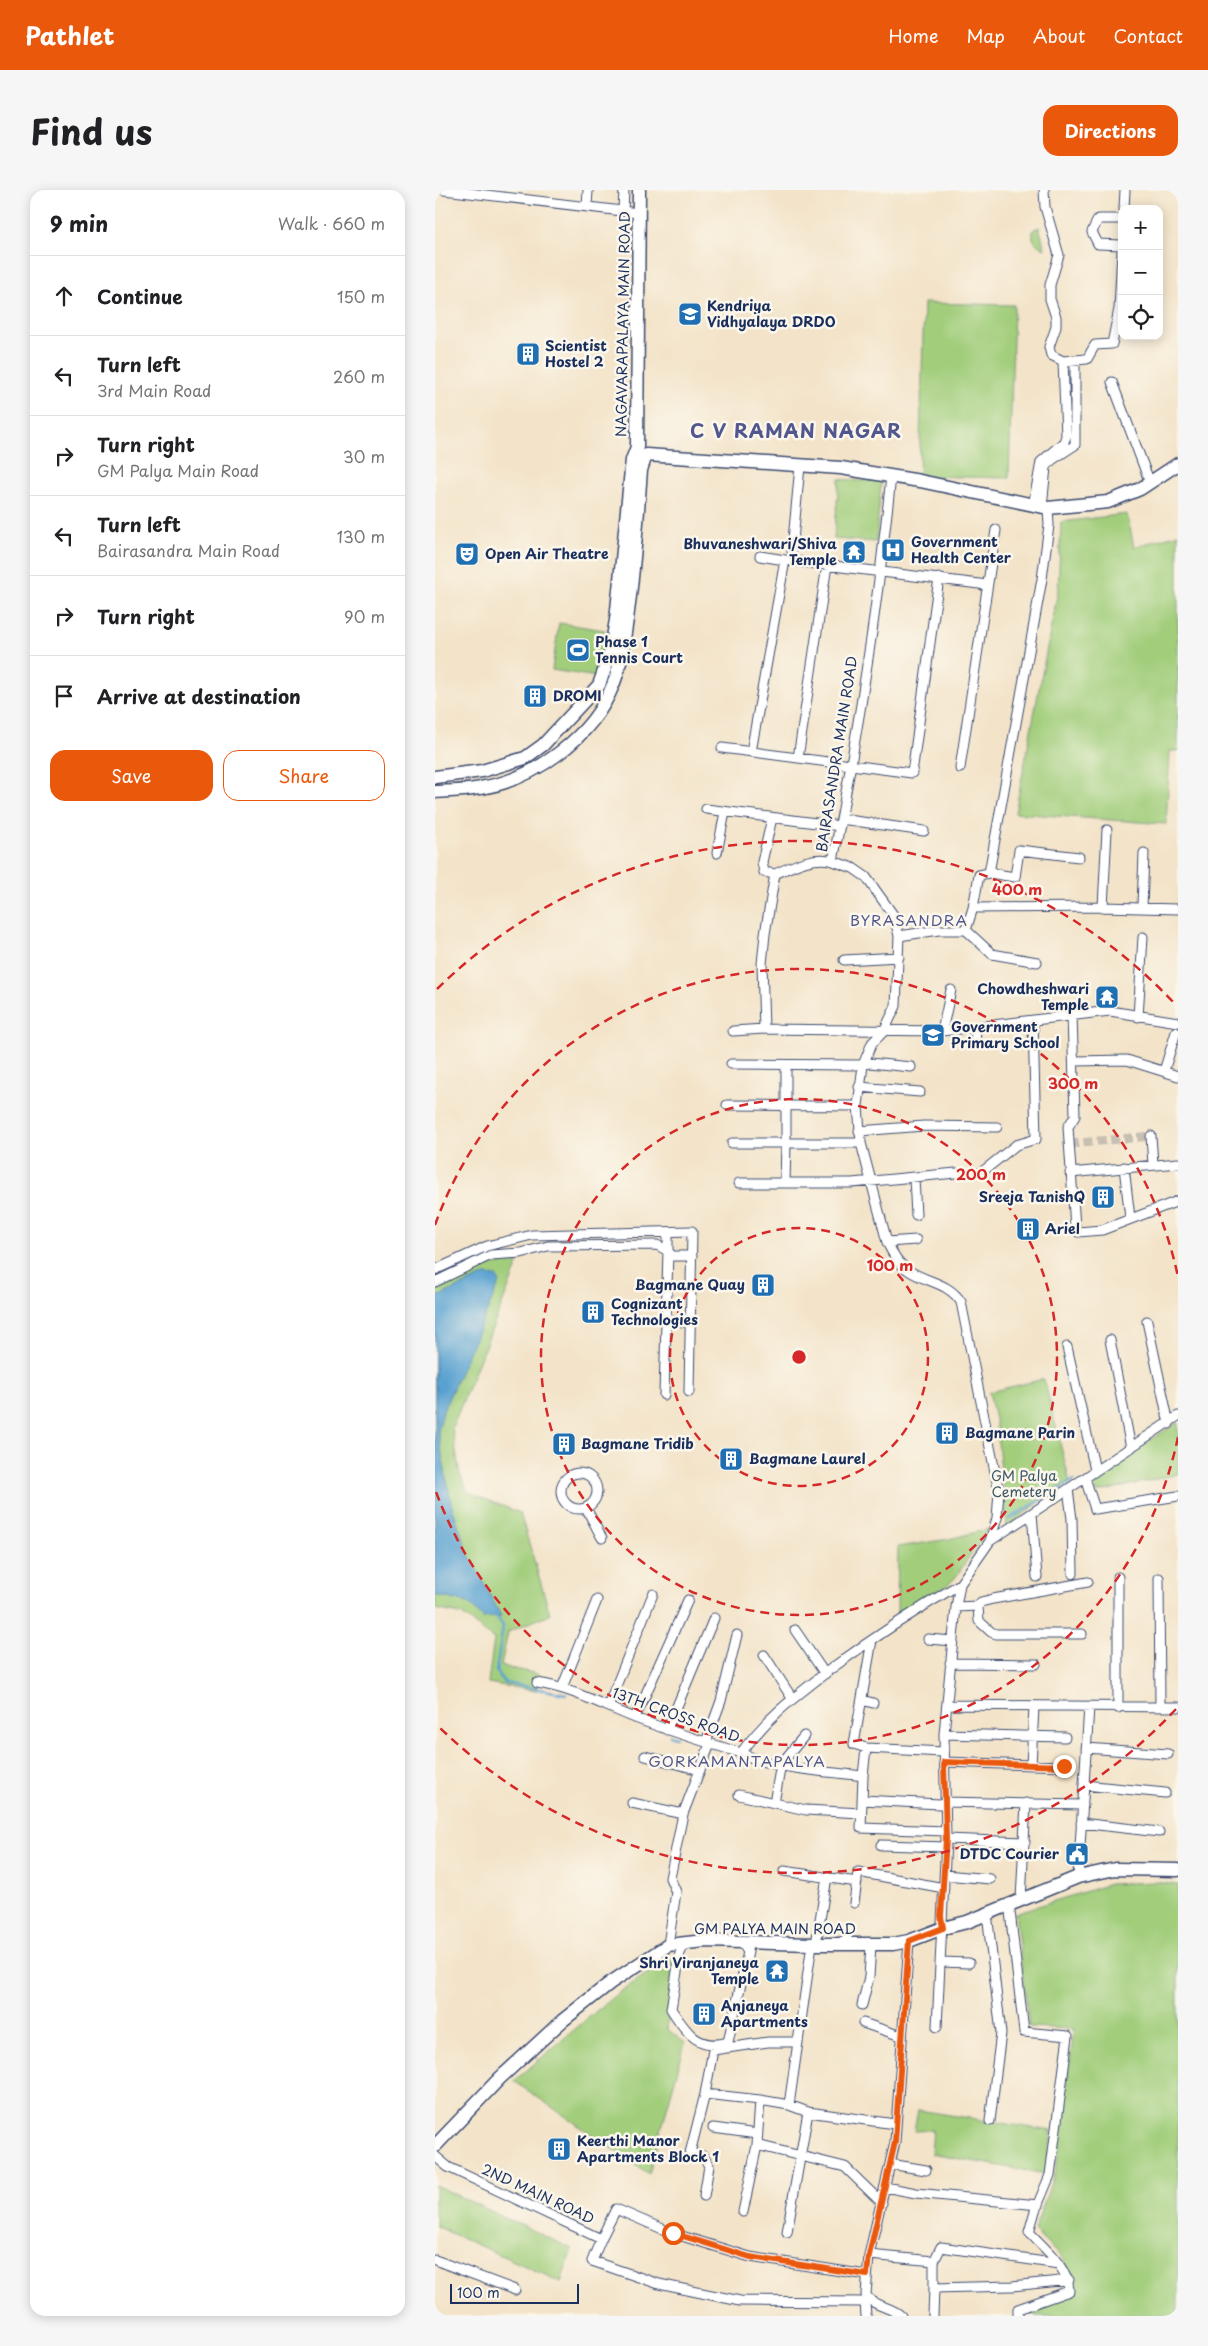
<!DOCTYPE html>
<html lang="en">
<head>
<meta charset="utf-8">
<style>
	:root { --surface:#fff; --page:#f6f6f6; --text:#202124; --muted:#757577; --line:#e0e0e0; --accent:#ea580c }
	body { margin:0; font-family:"Playpen Sans",sans-serif; background:var(--page); color:var(--text) }
	.controls { position:absolute; right:15px; top:15px; display:grid; overflow:hidden; border-radius:10px; box-shadow:0 2px 12px #0003 }
	.controls button { width:45px; height:45px; display:grid; place-items:center; padding:0; border:0; border-bottom:1px solid var(--line); background:var(--surface); color:var(--text); font:25px sans-serif }
	.scale { position:absolute; left:15px; bottom:12px; width:129px; box-sizing:border-box; padding-left:5px; border:2px solid #1b2f5e; border-top:0; font-size:14px; line-height:18px; white-space:nowrap; color:#1b2f5e; -webkit-text-stroke:4px #fbf7ec; paint-order:stroke }
	.stop { position:absolute; width:15px; height:15px; margin:-11px; border:4px solid #ea580c; border-radius:50%; background:#fff }
	.stop.end { background:#ea580c; border-color:#fff; box-shadow:0 1px 5px #0008 }
	.list { margin:0; padding:0; list-style:none }
	h2 { display:flex; justify-content:space-between; align-items:center; height:65px; margin:0; padding:0 20px; font-size:21px }
	h2 small { font-size:16px; font-weight:400; color:var(--muted) }
	.list li { display:grid; grid-template-columns:32px 1fr auto; gap:15px; align-items:center; box-sizing:border-box; height:80px; padding:0 20px; border-top:1px solid var(--line) }
	.list b { display:block; font-size:19px; white-space:nowrap }
	.list p { margin:0; font-size:16px; white-space:nowrap; color:var(--muted) }
	.list em { font-size:16px; font-style:normal; color:var(--muted) }
	.actions { display:flex; gap:10px; padding:15px 20px }
	.actions a { flex:1; padding:11px 0; border:1px solid var(--accent); border-radius:15px; text-align:center; font-size:18px; color:var(--accent) }
	.actions .main { background:var(--accent); color:#fff }
	.icon { flex:none; width:28px; height:28px; fill:none; stroke:currentColor; stroke-width:2; stroke-linecap:round; stroke-linejoin:round }
	.map { position:relative; flex:none; width:743px; height:2126px; overflow:hidden; border-radius:15px }
	header { display:flex; align-items:center; gap:30px; box-sizing:border-box; height:70px; padding:0 25px; background:var(--accent); color:#fff }
	header strong { font-size:24px }
	nav { display:flex; gap:28px; margin-inline-start:auto; font-size:18px }
	.intro { display:flex; align-items:center; justify-content:space-between; box-sizing:border-box; height:120px; padding:0 30px }
	h1 { margin:0; font-size:35px }
	.button { padding:12px 22px; border-radius:15px; background:var(--accent); color:#fff; font-size:18px; font-weight:700 }
	main { display:flex; gap:30px; padding:0 30px }
	aside { flex:1; background:var(--surface); border-radius:15px; box-shadow:0 2px 12px #0003 }
	.map>svg:first-child { display:block }
</style>
</head>
<body>
<header>
<strong>Pathlet</strong>
<nav><a>Home</a><a>Map</a><a>About</a><a>Contact</a></nav>
</header>
<div class="intro"><h1>Find us</h1><a class="button">Directions</a></div>
<main>
<aside>
<h2>9 min<small>Walk · 660 m</small></h2>
<ul class="list">
<li><svg class="icon" aria-label="ahead" viewBox="0 0 24 24"><path d="M12 20V5M6 11l6-6 6 6"/></svg><div><b>Continue</b></div><em>150 m</em></li>
<li><svg class="icon" aria-label="left" viewBox="0 0 24 24"><path d="M17 20v-9H6M10 6l-5 5 5 5"/></svg><div><b>Turn left</b><p>3rd Main Road</p></div><em>260 m</em></li>
<li><svg class="icon" aria-label="right" viewBox="0 0 24 24"><path d="M7 20v-9h11M14 6l5 5-5 5"/></svg><div><b>Turn right</b><p>GM Palya Main Road</p></div><em>30 m</em></li>
<li><svg class="icon" aria-label="left" viewBox="0 0 24 24"><path d="M17 20v-9H6M10 6l-5 5 5 5"/></svg><div><b>Turn left</b><p>Bairasandra Main Road</p></div><em>130 m</em></li>
<li><svg class="icon" aria-label="right" viewBox="0 0 24 24"><path d="M7 20v-9h11M14 6l5 5-5 5"/></svg><div><b>Turn right</b></div><em>90 m</em></li>
<li><svg class="icon" aria-label="arrive" viewBox="0 0 24 24"><path d="M6 21V4h12l-3 4 3 4H6"/></svg><div><b>Arrive at destination</b></div></li>
</ul>
<div class="actions"><a class="main">Save</a><a>Share</a></div>
</aside>
<div class="map">
<svg width="743" height="2126" viewBox="0 0 743 2126">
	<rect width="100%" height="100%" fill="#fbf7ec"/>
	<filter id="ink" filterUnits="userSpaceOnUse"><feTurbulence type="fractalNoise" baseFrequency=".02" numOctaves="2"/><feDisplacementMap in="SourceGraphic" scale="10" xChannelSelector="R" yChannelSelector="G"/><feConvolveMatrix kernelMatrix="1 2 1 2 8 2 1 2 1" color-interpolation-filters="sRGB"/></filter>
	<filter id="wash" filterUnits="userSpaceOnUse"><feTurbulence type="fractalNoise" baseFrequency=".0096" numOctaves="4" result="noise"/><feDisplacementMap in="SourceGraphic" scale="20" xChannelSelector="R" yChannelSelector="G"/><feGaussianBlur stdDeviation="1.12" result="paint"/><feColorMatrix in="noise" values="0 0 0 0 0 0 0 0 0 0 0 0 0 0 0 0 0 1.4 0 .05"/><feComposite in="paint" operator="in"/></filter>
	<g filter="url(#wash)">
		<rect width="100%" height="100%" fill="#f3e3c8"/>
		<path fill="#a2ce7b" stroke="#5e7e6c" d="M604 37 610 59C601 54 596 51 598 40Z
			M489 113 579 115 574 288 484 286Z
			M404 289 446 292 441 352 399 349Z
			M692 324 699 357 743 344V561H735L731 634 580 623 623 401 626 332Z
			M124 433 170 440 162 487 117 480Z
			M84 1072 17 1238 25 1285 33 1302 85 1323 115 1424 73 1442 66 1476 103 1484 101 1501 53 1493 59 1449 26 1424 0 1419V1101L56 1075Z
			M609 1189 635 1293 617 1303 572 1336 561 1234 554 1202Z
			M743 1232V1284L661 1303 656 1288Z
			M553 1339 520 1388 512 1396 462 1424 463 1357 514 1349Z
			M721 1692 743 1695V2126H600L601 2121 641 2100 629 2070 599 2041 621 1979 639 1839 594 1837 580 1723 675 1694Z
			M238 1766 232 1839 250 1853 214 1984 79 1891 179 1806Z
			M483 1920 617 1941 611 1984 496 1964 498 1940 479 1941Z
			M0 1995 137 2059 126 2092 0 2036Z"/>
		<path fill="#59a1d0" stroke="#3a6897" d="M50 1085 61 1086 65 1092 8 1221 3 1242 16 1313 32 1361 66 1426 48 1428 33 1413 0 1405V1108Z"/>
		<g fill="none" stroke-linecap="round" stroke-linejoin="round">
			<path stroke="#59a1d0" stroke-width="2.5" d="M574 1329 639 1290
				M60 1424 68 1436 61 1482 70 1493 131 1504
				M235 1545 241 1547"/>
		</g>
	</g>
	<g filter="url(#ink)">
		<g fill="none" stroke-linecap="round" stroke-linejoin="round">
			<path stroke="#c8bfb3" stroke-width="9" stroke-dasharray="9 4.5" stroke-linecap="butt" d="M635 954 716 946"/>
			<g stroke="#3b4a6e" stroke-width="11">
				<path id="street" d="M9 0 204 23
					M609 0 610 17 624 65 615 95V109L621 127V137L614 157 616 165 628 171 652 169 660 155 677 154 684 119 687 61
					M152 17 153 0
					M689 19 690 0
					M188 21 189 0
					M687 29H663L657 42 663 54 687 55
					M677 192 715 293
					M456 286C443 415 423 544 398 671L418 678 431 687 459 726 464 746 461 816 449 841 437 853 428 875 423 916 426 953 452 1052C457 1063 463 1074 473 1080 492 1093 513 1092 526 1112L564 1302 562 1328 555 1351 525 1394 521 1417 509 1544 511 1649 502 1837
					M598 316 606 272 629 252 631 246 628 171
					M607 317 611 277 617 270 640 255V170
					M357 361 365 276
					M325 366 350 370
					M287 558 477 583 504 388
					M316 562 350 370 552 395
					M363 568 392 375
					M525 578 561 340
					M271 619 405 636
					M337 628 327 672 329 682 340 684 330 744 327 774 329 839 507 841 675 821 743 832
					M406 629 489 641
					M282 663 290 622
					M554 683 580 687 584 660 644 667
					M340 684C358 676 379 665 398 671
					M668 717 672 640
					M538 718 668 717 743 719
					M707 718 709 663
					M531 740 557 764 602 772
					M464 746 504 740H531L538 718 544 685 554 683 607 389 614 335 613 318
					M409 770 464 767
					M637 824 640 926 633 937 640 1037 643 1042 667 1040 743 1011
					M703 827 708 747
					M298 841 329 839
					M507 841 516 800
					M540 853 541 839
					M640 871 692 870 743 886
					M296 874 428 875 435 873 476 877
					M351 875V953H426
					M729 881 741 842
					M424 897 485 902
					M292 915 423 916
					M424 941 489 936 562 937
					M716 946 718 974
					M297 953H351L350 993
					M689 977 695 1028
					M547 982 581 955 601 949 598 831
					M635 983 743 973
					M479 988 481 1025
					M304 993H417L521 983
					M233 1042V1061L237 1066H257
					M452 1052 481 1050
					M0 1080 52 1056 97 1045 257 1041 254 1202
					M0 1092 56 1065 86 1063 113 1056 222 1055 233 1061 229 1205
					M232 1131 255 1132
					M712 1131 734 1234
					M675 1150 696 1258
					M632 1157 660 1280
					M126 1301a18 18 0 1 1 36 0a18 18 0 1 1-36 0Z
					M650 1288 660 1319 743 1306
					M633 1299 637 1329 638 1384
					M151 1318 167 1348
					M597 1323 602 1387
					M555 1351 743 1226
					M724 1388 725 1517
					M543 1416 544 1431 556 1442 561 1444H647
					M521 1417 543 1416 546 1412 558 1409 653 1392
					M360 1440 390 1484
					M493 1449 518 1451
					M329 1465 357 1508
					M515 1473 601 1474
					M102 1493C137 1498 167 1515 200 1528 235 1541 270 1552 306 1563 332 1527 362 1505 397 1478 438 1448 481 1420 525 1394
					M127 1498 162 1410
					M427 1510 438 1513
					M512 1515 743 1517
					M173 1516 218 1404
					M683 1518V1387
					M200 1528 253 1410
					M232 1540 279 1428
					M509 1544 630 1547
					M271 1552 286 1511 302 1445
					M431 1558 419 1554 437 1450
					M651 1558 733 1564
					M306 1563C340 1580 391 1581 428 1586L431 1558 508 1562
					M210 1566 265 1580
					M509 1572 629 1576
					M596 1575 599 1517
					M428 1586 426 1638 511 1641
					M649 1595 730 1603
					M304 1605 371 1620 426 1623
					M427 1610 505 1614 510 1612 648 1615
					M197 1613 248 1624
					M339 1613 346 1574 369 1546
					M646 1633 724 1642
					M511 1649 590 1652
					M446 1655 511 1657
					M349 1681 422 1692
					M510 1685 555 1689
					M643 1687 654 1517
					M586 1709 591 1613
					M419 1713 423 1682 509 1698
					M574 1713 589 1842 633 1846 615 1985 600 2021 594 2042C610 2059 633 2077 634 2101L583 2119V2126
					M552 1723 566 1843 555 1931
					M250 1753 245 1763 236 1819C251 1841 262 1861 293 1852L313 1762 307 1753
					M381 1754 392 1687
					M411 1754 413 1739
					M233 1755 241 1702 235 1688 248 1624 275 1554
					M506 1772 534 1773
					M427 1815 434 1787 436 1755
					M428 1833 466 1846
					M270 1904 325 1910 354 1915 373 1922 460 1934
					M325 1910 322 1955 410 1977 447 2013
					M354 1915 377 1754
					M278 1938 322 1944
					M0 1966 13 1977 166 2049 157 2071 224 2094 305 2111 430 2112
					M455 1974 491 1980
					M450 1997 481 2003 603 2015
					M269 2006 274 1976 268 1966 255 1963 270 1904 278 1860 333 1852H363
					M308 2022 322 1955
					M352 2042 373 1922
					M166 2049 181 2019 237 2043 315 2067 432 2085
					M434 2065 499 2071
					M0 2070 80 2100
					M624 2074 506 2057 499 2071V2098L577 2096 634 2090
					M430 2112 431 2126
					M466 2126C456 2116 438 2117 431 2105L434 2065 460 1952 474 1751
					M498 2126 499 2098"/>
			</g>
			<g stroke="#3b4a6e" stroke-width="15">
				<path id="secondary" d="M211 265 406 278 485 291 613 318 673 312 705 299 743 274
					M0 587 47 581 90 568 108 555 164 495 175 464 181 430 197 270 202 257 204 0
					M0 602C15 601 31 601 45 598 100 590 158 546 178 495 186 476 188 455 191 436 199 384 202 332 206 280L211 265
					M0 1956 65 1888 127 1831 175 1793 233 1755 270 1751 377 1754H458L474 1751 508 1738 532 1732 643 1687 680 1679 743 1680"/>
			</g>
			<use href="#street" stroke="#fff" stroke-width="9"/>
			<use href="#secondary" stroke="#fff" stroke-width="12"/>
		</g>
	</g>
	<g fill="none" stroke-linecap="round" stroke-linejoin="round" filter="url(#ink)">
		<path stroke="#ea580c" stroke-width="6" d="M238 2043 315 2067 432 2085 434 2065 460 1952 474 1751 508 1738 506 1726 511 1649 509 1572 629 1576"/>
	</g>
	<g fill="none" stroke="#d62828" stroke-width="2.5" stroke-dasharray="9 6">
		<circle cx="364" cy="1167" r="129"/>
		<circle cx="364" cy="1167" r="258"/>
		<path d="M743 1247A387 387 0 0 1 0 1299M0 1035A387 387 0 0 1 743 1087"/>
		<path d="M741 1519A516 516 0 0 1 2 1535M2 799A516 516 0 0 1 741 815"/>
	</g>
	<defs>
		<g id="school-square" transform="scale(1.25)"><rect x="-9" y="-9" width="18" height="18" rx="4" fill="#1f6fb2" stroke="#fbf7ec"/><path d="M0-5L7-2L0 1L-7-2ZM-4 1L0 2.5L4 1V4Q0 6-4 4Z" fill="#fff"/></g>
		<g id="building-square" transform="scale(1.25)"><rect x="-9" y="-9" width="18" height="18" rx="4" fill="#1f6fb2" stroke="#fbf7ec"/><path d="M-4-6H4V6H1V3H-1V6H-4ZM-2.5-4.3h1.7v1.8h-1.7ZM.8-4.3h1.7v1.8H.8ZM-2.5-1h1.7V.8h-1.7ZM.8-1h1.7V.8H.8Z" fill="#fff"/></g>
		<g id="hospital-square" transform="scale(1.25)"><rect x="-9" y="-9" width="18" height="18" rx="4" fill="#1f6fb2" stroke="#fbf7ec"/><path d="M-5-5h3v3.5h4V-5h3V5h-3V1.5h-4V5h-3Z" fill="#fff"/></g>
		<g id="temple-square" transform="scale(1.25)"><rect x="-9" y="-9" width="18" height="18" rx="4" fill="#1f6fb2" stroke="#fbf7ec"/><path d="M0-6L5-2H3V0L6.5 2.5H4V6H1.5V3h-3V6H-4V2.5H-6.5L-3 0V-2H-5Z" fill="#fff"/></g>
		<g id="theatre-square" transform="scale(1.25)"><rect x="-9" y="-9" width="18" height="18" rx="4" fill="#1f6fb2" stroke="#fbf7ec"/><path d="M-5-5.5Q0-4 5-5.5V0Q5 5 0 6Q-5 5-5 0ZM-3.3-2.5H-1v1.5H-3.3ZM1-2.5H3.3v1.5H1ZM-2.8 1Q0 5.5 2.8 1Z" fill="#fff"/></g>
		<g id="stadium-square" transform="scale(1.25)"><rect x="-9" y="-9" width="18" height="18" rx="4" fill="#1f6fb2" stroke="#fbf7ec"/><path d="M0-5a6.5 5 0 1 0 0 10a6.5 5 0 1 0 0-10ZM-3.5-1.8h7v3.6h-7Z" fill="#fff"/></g>
		<g id="civic-square" transform="scale(1.25)"><rect x="-9" y="-9" width="18" height="18" rx="4" fill="#1f6fb2" stroke="#fbf7ec"/><path d="M-.6-6.5H3V-4.5H.6V-3L4-1V1h2V6H-6V1h2V-1L-.6-3ZM-1.2 2.5V6h2.4V2.5Z" fill="#fff"/></g>
	</defs>
	<g fill-rule="evenodd">
		<use href="#school-square" x="255" y="124"/>
		<use href="#building-square" x="93" y="164"/>
		<use href="#hospital-square" x="458" y="360"/>
		<use href="#temple-square" x="419" y="362"/>
		<use href="#theatre-square" x="32" y="364"/>
		<use href="#stadium-square" x="143" y="460"/>
		<use href="#building-square" x="100" y="506"/>
		<use href="#temple-square" x="672" y="807"/>
		<use href="#school-square" x="498" y="845"/>
		<use href="#building-square" x="668" y="1007"/>
		<use href="#building-square" x="593" y="1039"/>
		<use href="#building-square" x="328" y="1095"/>
		<use href="#building-square" x="158" y="1122"/>
		<use href="#building-square" x="512" y="1243"/>
		<use href="#building-square" x="129" y="1254"/>
		<use href="#building-square" x="296" y="1269"/>
		<use href="#civic-square" x="642" y="1664"/>
		<use href="#temple-square" x="342" y="1781"/>
		<use href="#building-square" x="269" y="1824"/>
		<use href="#building-square" x="124" y="1959"/>
	</g>
	<g text-anchor="middle" stroke-width="5" stroke-linejoin="round" paint-order="stroke">
		<g font-size="14" font-weight="bold" fill="#1b2f5e" stroke="#fbf7ec" text-anchor="start">
			<text x="272" y="121">Kendriya<tspan x="272" dy="16">Vidhyalaya DRDO</tspan></text>
			<text x="110" y="161">Scientist<tspan x="110" dy="16">Hostel 2</tspan></text>
			<text x="476" y="357">Government<tspan x="476" dy="16">Health Center</tspan></text>
			<text x="402" y="359" text-anchor="end">Bhuvaneshwari/Shiva<tspan x="402" dy="16">Temple</tspan></text>
			<text x="50" y="369">Open Air Theatre</text>
			<text x="160" y="457">Phase 1<tspan x="160" dy="16">Tennis Court</tspan></text>
			<text x="118" y="511">DROMI</text>
			<text x="654" y="804" text-anchor="end">Chowdheshwari<tspan x="654" dy="16">Temple</tspan></text>
			<text x="516" y="842">Government<tspan x="516" dy="16">Primary School</tspan></text>
			<text x="650" y="1012" text-anchor="end">Sreeja TanishQ</text>
			<text x="610" y="1044">Ariel</text>
			<text x="310" y="1100" text-anchor="end">Bagmane Quay</text>
			<text x="176" y="1119">Cognizant<tspan x="176" dy="16">Technologies</tspan></text>
			<text x="530" y="1248">Bagmane Parin</text>
			<text x="146" y="1259">Bagmane Tridib</text>
			<text x="314" y="1274">Bagmane Laurel</text>
			<text x="624" y="1669" text-anchor="end">DTDC Courier</text>
			<text x="324" y="1778" text-anchor="end">Shri Viranjaneya<tspan x="324" dy="16">Temple</tspan></text>
			<text x="286" y="1821">Anjaneya<tspan x="286" dy="16">Apartments</tspan></text>
			<text x="142" y="1956">Keerthi Manor<tspan x="142" dy="16">Apartments Block 1</tspan></text>
		</g>
		<g font-size="14" fill="#1b2f5e" stroke="#fbf7ec">
			<text transform="translate(188 134) rotate(-89)" y="5">NAGAVARAPALAYA MAIN ROAD</text>
			<text transform="translate(402 564) rotate(-81)" y="5">BAIRASANDRA MAIN ROAD</text>
			<text transform="translate(241 1525) rotate(20)" y="5">13TH CROSS ROAD</text>
			<text x="340" y="1744">GM PALYA MAIN ROAD</text>
			<text transform="translate(103 2004) rotate(25)" y="5">2ND MAIN ROAD</text>
		</g>
		<g font-size="14" fill="#3d5765" stroke="#fbf7ec">
			<text x="589" y="1291">GM Palya<tspan x="589" dy="16">Cemetery</tspan></text>
		</g>
		<g font-size="15" letter-spacing="1" fill="#52588d" stroke="#fbf7ec">
			<text x="474" y="736">BYRASANDRA</text>
			<text x="302" y="1577">GORKAMANTAPALYA</text>
		</g>
		<g font-size="19" font-weight="bold" letter-spacing="1" fill="#52588d" stroke="#fbf7ec">
			<text x="361" y="248">C V RAMAN NAGAR</text>
		</g>
	</g>
	<circle cx="364" cy="1167" r="8" fill="#d62828" stroke="#fbf7ec" stroke-width="2.5"/>
	<g font-size="15" text-anchor="middle" font-weight="bold" fill="#d62828" stroke="#fbf7ec" stroke-width="5" stroke-linejoin="round" paint-order="stroke">
		<text x="582" y="705">400 m</text>
		<text x="638" y="899">300 m</text>
		<text x="546" y="990">200 m</text>
		<text x="455" y="1081">100 m</text>
	</g>
</svg>
<div class="controls">
<button>+</button>
<button>−</button>
<button><svg class="icon" aria-label="locate" viewBox="0 0 24 24"><circle cx="12" cy="12" r="6"/><path d="M12 2v4M12 18v4M2 12h4M18 12h4"/></svg></button>
</div>
<div class="scale">100 m</div>
<div class="stop" style="left:238px;top:2043px"></div>
<div class="stop end" style="left:629px;top:1576px"></div>
</div>
</main>
</body>
</html>
